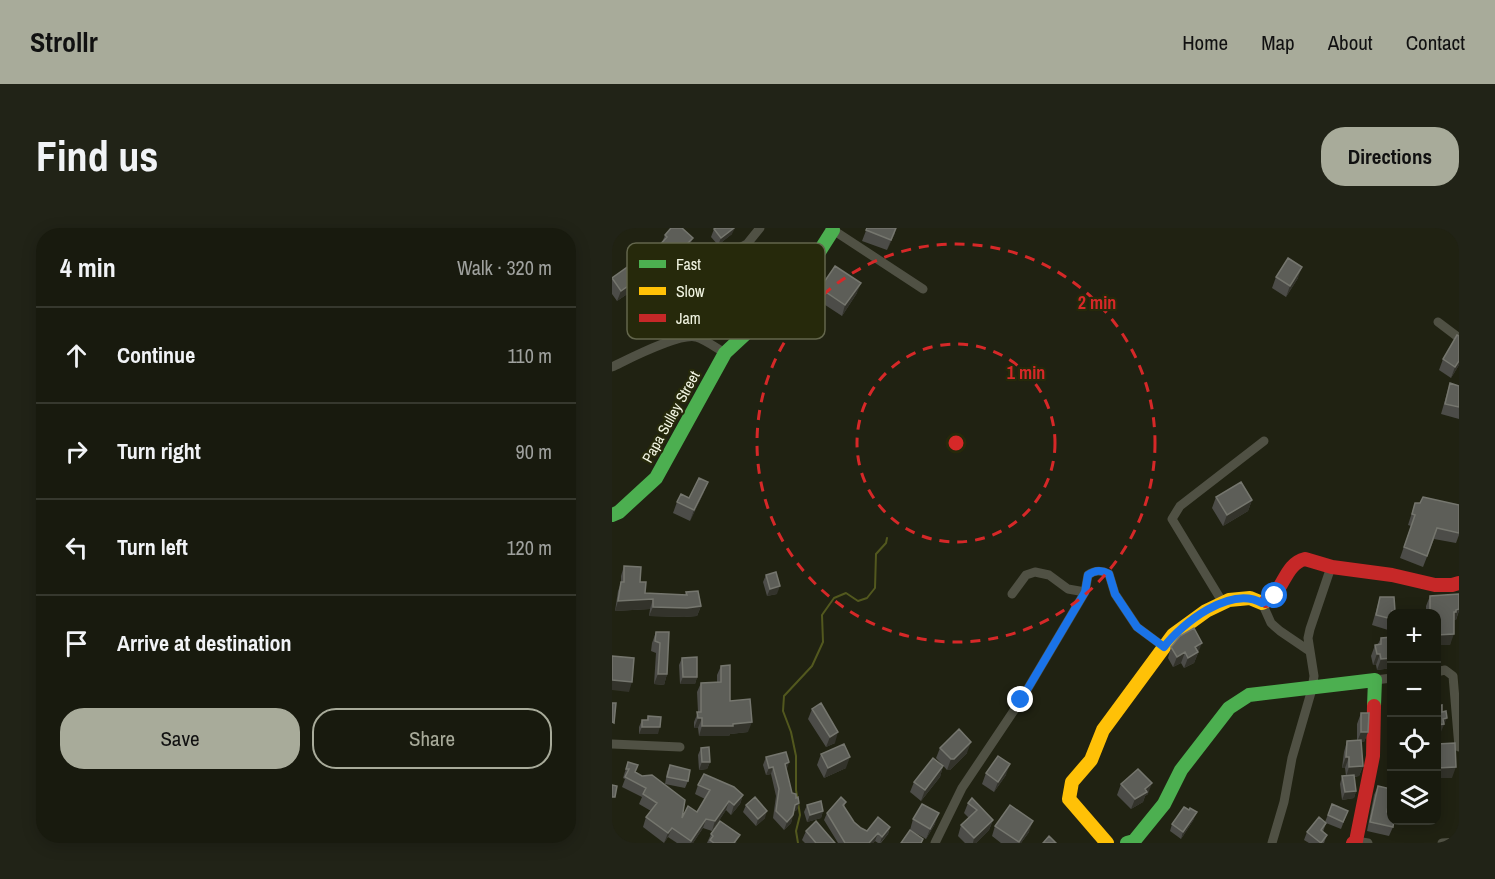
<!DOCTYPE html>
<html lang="en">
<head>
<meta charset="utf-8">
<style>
	:root { --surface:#181a0e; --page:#212317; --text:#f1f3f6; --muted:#9fa19e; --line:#36382e; --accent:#a8ab9a }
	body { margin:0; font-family:"Archivo Narrow",sans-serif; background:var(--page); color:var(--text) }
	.controls { position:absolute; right:18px; bottom:18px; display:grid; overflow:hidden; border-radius:12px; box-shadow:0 3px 15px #0003 }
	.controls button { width:54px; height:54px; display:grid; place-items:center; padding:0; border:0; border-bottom:2px solid var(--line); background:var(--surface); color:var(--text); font:30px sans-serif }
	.stop { position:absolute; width:18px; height:18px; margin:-14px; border:4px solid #1a73e8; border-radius:50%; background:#fff }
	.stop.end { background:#1a73e8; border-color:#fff; box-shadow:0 2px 6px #0008 }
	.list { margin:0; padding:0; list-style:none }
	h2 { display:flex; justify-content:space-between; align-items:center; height:78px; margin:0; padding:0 24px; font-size:26px }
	h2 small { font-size:20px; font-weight:400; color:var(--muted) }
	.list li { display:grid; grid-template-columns:39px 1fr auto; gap:18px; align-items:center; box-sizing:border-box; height:96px; padding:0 24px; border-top:2px solid var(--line) }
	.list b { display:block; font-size:22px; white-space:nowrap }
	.list em { font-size:20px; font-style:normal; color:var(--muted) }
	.actions { display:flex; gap:12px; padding:18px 24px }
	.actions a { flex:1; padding:14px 0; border:2px solid var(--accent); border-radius:24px; text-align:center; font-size:21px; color:var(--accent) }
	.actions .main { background:var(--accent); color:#111 }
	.icon { flex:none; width:33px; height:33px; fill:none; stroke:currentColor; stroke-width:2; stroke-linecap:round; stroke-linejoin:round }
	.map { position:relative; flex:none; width:847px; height:615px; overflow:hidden; border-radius:24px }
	header { display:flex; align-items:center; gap:36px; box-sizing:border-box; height:84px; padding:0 30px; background:var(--accent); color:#111 }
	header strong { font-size:28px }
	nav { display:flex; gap:33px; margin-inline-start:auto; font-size:21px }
	.intro { display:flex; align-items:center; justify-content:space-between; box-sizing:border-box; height:144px; padding:0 36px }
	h1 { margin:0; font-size:42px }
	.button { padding:15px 27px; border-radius:24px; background:var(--accent); color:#111; font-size:21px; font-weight:700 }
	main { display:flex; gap:36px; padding:0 36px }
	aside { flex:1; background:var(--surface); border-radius:24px; box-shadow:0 3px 15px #0003 }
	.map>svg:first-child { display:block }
</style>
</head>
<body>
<header>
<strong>Strollr</strong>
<nav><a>Home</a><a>Map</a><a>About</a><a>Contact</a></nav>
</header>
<div class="intro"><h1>Find us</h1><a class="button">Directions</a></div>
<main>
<aside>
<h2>4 min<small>Walk · 320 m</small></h2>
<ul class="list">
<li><svg class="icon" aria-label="ahead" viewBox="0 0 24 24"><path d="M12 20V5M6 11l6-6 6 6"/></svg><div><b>Continue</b></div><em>110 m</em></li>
<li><svg class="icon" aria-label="right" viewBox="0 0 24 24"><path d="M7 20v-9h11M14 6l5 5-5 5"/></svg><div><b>Turn right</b></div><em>90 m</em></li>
<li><svg class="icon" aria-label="left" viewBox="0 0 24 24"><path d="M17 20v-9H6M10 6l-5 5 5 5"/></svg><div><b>Turn left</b></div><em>120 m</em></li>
<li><svg class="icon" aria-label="arrive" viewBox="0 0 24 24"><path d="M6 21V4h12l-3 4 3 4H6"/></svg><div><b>Arrive at destination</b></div></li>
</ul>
<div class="actions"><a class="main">Save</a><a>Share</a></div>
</aside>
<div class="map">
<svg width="847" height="615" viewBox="0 0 847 615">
	<rect width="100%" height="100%" fill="#202212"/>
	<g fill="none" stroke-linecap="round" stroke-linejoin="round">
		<path stroke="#52581e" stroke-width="2" d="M186 615 184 603 188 587 184 562V528L179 504 171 483 172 468 200 438 211 414 210 387 222 370 234 365 246 373 255 370 263 360 264 326 274 315 275 310"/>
		<path stroke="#505144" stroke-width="9" d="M218 0 311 61
			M99 35 135 16 148 0
			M826 94 847 110
			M0 139C17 131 66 105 84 109 94 112 104 120 113 125
			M400 366 414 347 423 344 437 347 456 361 473 364 476 347C483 342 489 342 497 346L503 366 525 399 552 419
			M611 375 560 291 568 278 652 213
			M650 375 659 395 668 403 696 422
			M824 444 833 442 841 448 847 519
			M763 452 780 450
			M0 516 68 519
			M744 613 756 615
			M323 615 350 560 409 472 473 364
			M660 615 672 574 680 530 700 461 702 448 696 410 698 401 719 339
			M830 615 847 614"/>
		<path stroke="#4caf50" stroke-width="14" d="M0 287 7 284 44 250 113 125 159 82 181 65 221 2
			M515 615 522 613 552 576 569 542 617 480 637 467 763 452 762 478"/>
		<path stroke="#ffc107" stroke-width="14" d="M495 615 457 571 460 554 479 532 491 502 561 407 594 383 617 372 638 370 650 375 654 373"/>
		<path stroke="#c62828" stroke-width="14" d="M654 373C672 364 672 336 693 331L720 339 780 347 823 357H840L847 355
			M741 615 744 613 761 528 762 478"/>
	</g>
	<path fill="#4c4c48" d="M59 0 77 20 70 27 68 25 50 43 39 32 42 23 50 15 53 7Z
		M255 0 283 5 275 22 250 13Z
		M102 1 120 6 106 17 99 9Z
		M193 30 183 45 175 41 177 34Z
		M37 43 33 54 5 73 0 66V50Z
		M57 48 97 50 94 57 77 75 66 66 65 67 55 55Z
		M664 49 686 50 674 69 660 60Z
		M208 60 245 65 230 88 204 71Z
		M847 108V137L839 150 827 142 831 131Z
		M838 155 847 158V191L829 186Z
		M92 264 78 293 61 285 65 274Z
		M604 269 640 272 636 283 611 298 600 280Z
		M803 275 847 277V307L844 315 822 311 811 339 788 330 799 298 796 297Z
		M12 338 28 354 33 365 73 367 74 364 89 378 85 388 72 389 37 388 38 381 3 383 6 363 9 355V348Z
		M154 347 165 366 155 368 151 354Z
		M847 366V383L844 392H842L838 417 825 386H814V378L818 368Z
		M768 369 783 383 782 386H780V393L776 402 760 397Z
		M44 404H57L55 446 52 457 42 456 44 425 39 423 40 415Z
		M780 409V440L765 442 764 437H761L759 428 763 417 766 416 769 410Z
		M559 419 586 425 582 435 572 440 569 435 561 439 556 430Z
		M70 430 85 449 83 456H68L67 437Z
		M109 438 118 473 136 504 118 506 117 508H87L86 500H82V494L86 484 85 464 89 455 105 454V447Z
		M200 481 223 515 214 519 196 491Z
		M749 485 756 504 752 514H749L751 538 747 548 742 549 744 563 742 570 730 572 728 556 730 548H734L733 540H730L732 524 735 513 745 512V496Z
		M36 488 46 506H27V499L30 492H35Z
		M89 520 98 534 95 541 87 542 86 527Z
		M328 520 355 525 338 542H335L324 530Z
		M209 526 234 540 212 550 205 537Z
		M154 529 177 534 174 542 180 565 187 575 185 582 182 583 179 595 172 602 161 590 164 568 159 546 154 547 151 537Z
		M16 534 23 544 70 590 85 584 93 571 83 566 86 557 131 567 128 576 119 587 114 582 100 603 91 600 81 615H65L56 609 52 615 31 599 34 589 39 583 27 576 30 569 10 559 13 551 11 550Z
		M58 537 76 553 73 560 53 556 55 544Z
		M331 538 328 549 309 573 298 564 302 554Z
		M374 545 394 547 382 564 370 556Z
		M509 556 536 566 533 568 531 574 519 581 505 567Z
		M766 558 781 599 777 608 755 603 762 567Z
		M234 574 232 579 242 594 249 600 255 603 278 599 276 606 269 615H266L263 613 261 615H226L212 592 215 585Z
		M356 575 381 592 377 602 364 615H353L346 608 349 597 357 590 352 585Z
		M720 576 736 583 729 601 714 595 711 604 715 607 712 615H697L692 612 695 604 713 594Z
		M134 577 153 590 144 598 131 584Z
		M195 577 211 583 209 590 195 594 192 584Z
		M301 591 323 596 314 611 298 602Z
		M582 591 569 611 558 603 560 596Z
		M383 598 417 604 409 615H389L380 608Z
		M194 603 223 615H193L190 612Z
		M99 606 125 615H95Z"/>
	<path fill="#33332b" d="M123 0 120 6 106 17 109 10Z
		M284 0 283 5 275 22 279 12Z
		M81 10 77 20 70 27 73 18Z
		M72 16 68 25 50 43 54 34Z
		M195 23 193 30 183 45 185 38Z
		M690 39 686 50 674 69 678 58Z
		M37 43 33 54 5 73 9 63Z
		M97 50 94 57 77 75 79 68Z
		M249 55 245 65 230 88 233 77Z
		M847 133V137L839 150 843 139Z
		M96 254 92 264 78 293 82 282Z
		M640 272 636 283 611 298 615 287Z
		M168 358 165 366 155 368 158 361Z
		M41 371 38 381 3 383 6 373Z
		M89 378 85 388 72 389 37 388 41 379Z
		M847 381 844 392H841L842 384 844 382Z
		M842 406 838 417H825V407Z
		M590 415 582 435 572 440 576 430 583 419Z
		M573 424 569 435 561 439 565 429Z
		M765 426H768L764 437H761Z
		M780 430V440L765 442 769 431Z
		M46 446H55L52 457 42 456Z
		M71 449H85L83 456H68Z
		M0 452 20 454 17 464 0 462Z
		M86 490H90L86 500H82Z
		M835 490 828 506 825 508V497L831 491Z
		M140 494 136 504 118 506 117 508H87L90 498Z
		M30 499H48L46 506H27Z
		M226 504 223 515 214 519 218 509Z
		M749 504H756L752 514H745Z
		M359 514 355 525 338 542H335L339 531Z
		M238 529 234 540 212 550 216 540Z
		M734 529H737L733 540H730Z
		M90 534H98L95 541 87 542Z
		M177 534 175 541 170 543 173 536Z
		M398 536 394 547 382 564 386 554Z
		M331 538 328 549 309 573 313 562Z
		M751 538 747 548 734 549 737 539Z
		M161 539 159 546 154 547 157 540Z
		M844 539 840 550H825V540Z
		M540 555 536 566 533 568 531 574 519 581 523 571Z
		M744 563 742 570 730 572 733 564Z
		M131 567 128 576 119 587 122 577Z
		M117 573 114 582 100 603 103 593Z
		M187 575 185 582 180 584 183 577Z
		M155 583 153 590 144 598 146 591Z
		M211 583 209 590 195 594 198 587Z
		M585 584 582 591 569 611 571 604Z
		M327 585 323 596 314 611 318 601Z
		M181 587 179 595 172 602 175 594Z
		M94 591 91 600 81 615H79Z
		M381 592 377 602 364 615H361L362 610Z
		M421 593 417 604 409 615H406Z
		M278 599 276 606 268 615 270 609Z
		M60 600 56 609 52 615 56 605Z
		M266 605 263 613 261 615H257Z"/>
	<path fill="#5d5e58" stroke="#75766e" stroke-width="1.5" d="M59 0H70L81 10 73 18 72 16 54 34 42 23 55 9 53 7Z
		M104 0H122L109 10 102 1Z
		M255 0H284L279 12 254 2Z
		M28 30 37 43 9 63 0 50Z
		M676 30 690 39 678 58 664 49Z
		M223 38 249 55 233 77 208 60Z
		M845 107 847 108V133L843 139 831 131Z
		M838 155 847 158V179L833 176Z
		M87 250 96 254 82 282 65 274 69 266 77 270Z
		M629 254 640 272 615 287 604 269Z
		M811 269 847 277V305L825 300 815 328 792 319 803 287 800 286 803 275H808Z
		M12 338 29 339 28 354H34L33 365 75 367 74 364 86 363 89 378 75 380 41 379V371L6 373 9 354H12Z
		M164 344 168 358 158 361 154 347Z
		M847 366V381L844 382V384H842V406L825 407V386H818V368Z
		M768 369H782L783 383H780V391L764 387Z
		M582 400 590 415 583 419 586 424 576 430 573 424 565 429 559 419 568 408Z
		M44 404H57L55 446H46L48 415 43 413Z
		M780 409V430L769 431 768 426H765L763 417 769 416V410Z
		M0 428 22 430 20 454 0 452Z
		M85 429V449H71L70 430Z
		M118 437V473L138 471 140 494 121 496V498H90V490H86L85 484H89V455L109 454V438Z
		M0 475H4L2 495 0 494Z
		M209 475 226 504 218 509 200 481Z
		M830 477V484L834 483 835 490 831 491 832 496 825 497 826 503H825V478Z
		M749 485H757L756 504H749Z
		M36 488 49 489 48 499H30V492H36Z
		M347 501 359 514 342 531H339L328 520Z
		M749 512 751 538 737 539V529H734L735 513Z
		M843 515 844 539 825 540V516Z
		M232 516 238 529 216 540 209 526Z
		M97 519 98 534H90L89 520Z
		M174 524 177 534 173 536 180 565 184 566V570L186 569 187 575 183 577 181 587 175 594 164 583 167 561 161 539 157 540 154 529Z
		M386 528 398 536 386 554 374 545Z
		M321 530 331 538 313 562 302 554Z
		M16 534 26 537 23 544 30 548 40 547 73 572 70 590 76 578 85 584 98 562 86 557 92 546 122 559 131 567 122 577 117 573 103 593 94 591 79 613 60 600 56 605 34 589 45 575 31 566 34 560 13 549 17 541H14Z
		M58 537 78 542 76 553 55 549Z
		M526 541 540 555 533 561 535 564 523 571 509 556Z
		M742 547 744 563 733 564 730 548Z
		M0 557 5 558 3 569H0Z
		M766 558 779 561 775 584 780 585V592H782L781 599 758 594Z
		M143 569 155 583 146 591 134 577Z
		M229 569 234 574 231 577 242 594 249 600 255 603 266 589 278 599 270 609 266 605 257 615H233L215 585Z
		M360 570 381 592 362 610 349 597 365 582 356 575Z
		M209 573 211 583 198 587 195 577Z
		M310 576 327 585 318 601 301 591Z
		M720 576 736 583 731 594 716 587Z
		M398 577 421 593 407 614 383 598Z
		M572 579 577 582 578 580 585 584 571 604 560 596Z
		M707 589 714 595 709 602 715 607 709 615 695 604Z
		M108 593 128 607 122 615H102L98 612 101 608 99 606Z
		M204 593 223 615H204L194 603Z
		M298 602 311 611 309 615H289Z
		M437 608 444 615H431Z"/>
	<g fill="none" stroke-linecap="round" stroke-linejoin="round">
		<path stroke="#1a73e8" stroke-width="8" d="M409 472 473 364 476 347C483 342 489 341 497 346L503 366 525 399 552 419C570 395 619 357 650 375L663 368"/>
	</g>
	<g fill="none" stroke="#d62828" stroke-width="3" stroke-dasharray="10 8">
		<circle cx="344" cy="215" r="99"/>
		<circle cx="344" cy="215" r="199"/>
	</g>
	<g text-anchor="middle" stroke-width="4.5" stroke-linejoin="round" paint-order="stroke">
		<g font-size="15" fill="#f2f5e3" stroke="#26290b">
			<text transform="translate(59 189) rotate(-61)" y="5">Papa Sulley Street</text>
		</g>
	</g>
	<rect x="15" y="15" width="198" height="96" rx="9" fill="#26290b" stroke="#63664c" stroke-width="1.5"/>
	<rect x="27" y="32" width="27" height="8" fill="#4caf50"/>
	<rect x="27" y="59" width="27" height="8" fill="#ffc107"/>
	<rect x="27" y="86" width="27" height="8" fill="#c62828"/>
	<g font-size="16" fill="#f2f5e3">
		<text x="64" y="42">Fast</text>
		<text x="64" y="69">Slow</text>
		<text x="64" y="96">Jam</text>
	</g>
	<circle cx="344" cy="215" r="9" fill="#d62828" stroke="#26290b" stroke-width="3"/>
	<g font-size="18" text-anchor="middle" font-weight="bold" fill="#d62828" stroke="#26290b" stroke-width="4.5" stroke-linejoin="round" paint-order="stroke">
		<text x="485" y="81">2 min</text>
		<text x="414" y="151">1 min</text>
	</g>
</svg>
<div class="controls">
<button>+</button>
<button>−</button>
<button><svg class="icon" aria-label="locate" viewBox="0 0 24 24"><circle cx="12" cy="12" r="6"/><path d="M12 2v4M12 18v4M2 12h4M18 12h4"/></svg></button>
<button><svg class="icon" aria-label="layers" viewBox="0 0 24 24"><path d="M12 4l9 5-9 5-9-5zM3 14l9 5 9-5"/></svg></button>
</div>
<div class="stop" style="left:663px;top:368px"></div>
<div class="stop end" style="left:409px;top:472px"></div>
</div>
</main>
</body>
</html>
